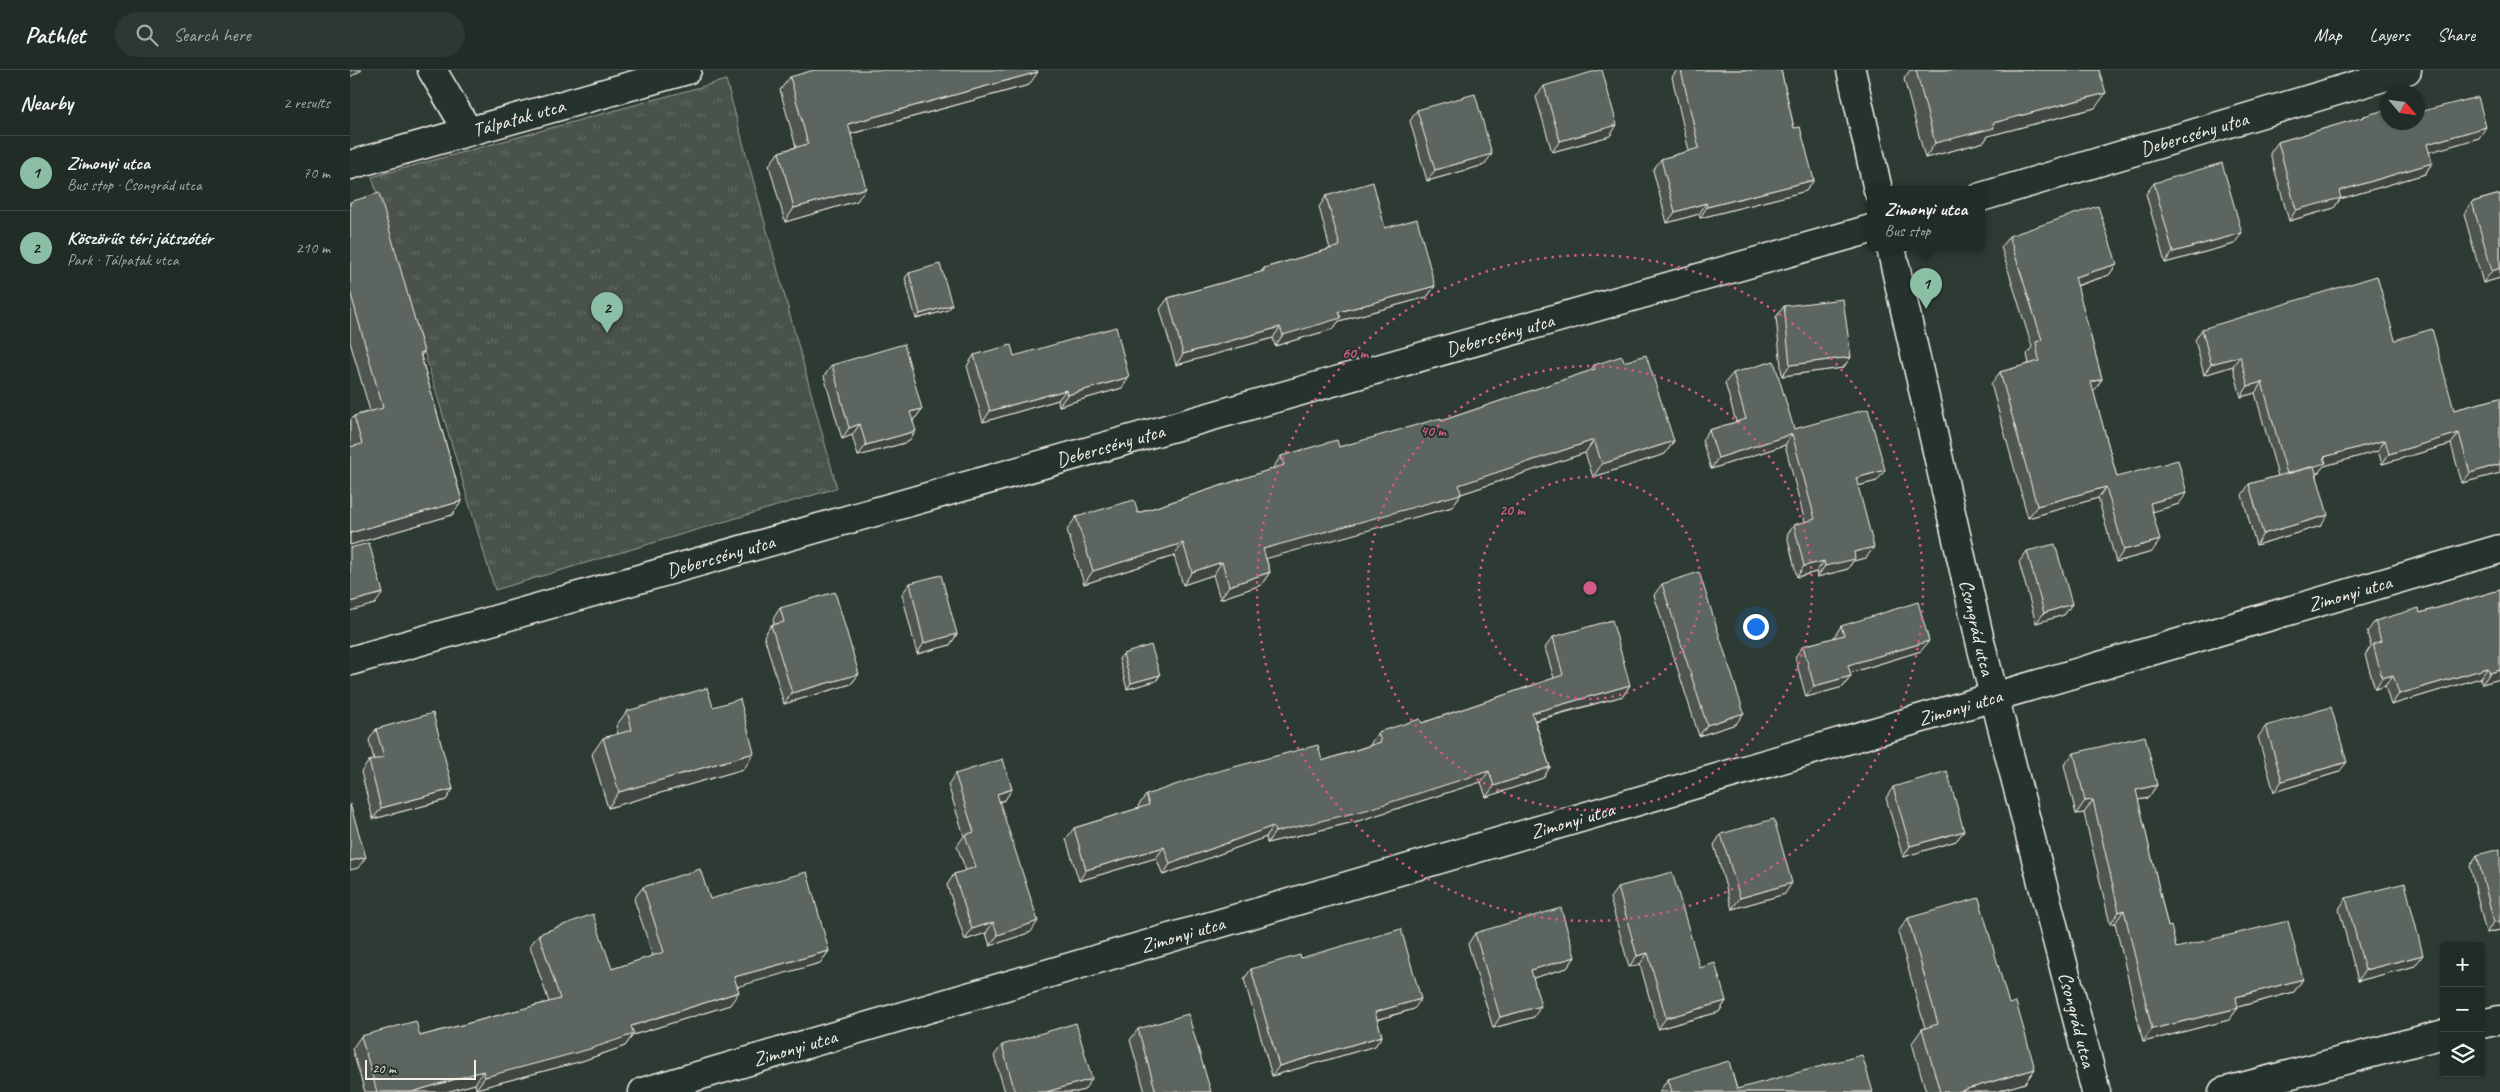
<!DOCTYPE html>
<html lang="en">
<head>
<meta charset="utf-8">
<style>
	:root { --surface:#222c27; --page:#2e3833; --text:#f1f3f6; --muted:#a2a7a7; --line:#3f4844; --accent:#8abfa5 }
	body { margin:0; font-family:Caveat,sans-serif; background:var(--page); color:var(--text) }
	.controls { position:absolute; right:15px; bottom:15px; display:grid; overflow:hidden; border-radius:5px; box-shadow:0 1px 4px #0004 }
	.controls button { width:45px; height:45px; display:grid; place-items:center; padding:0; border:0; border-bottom:1px solid var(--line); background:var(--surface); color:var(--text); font:25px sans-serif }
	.compass { position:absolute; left:2030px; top:15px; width:45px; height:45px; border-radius:50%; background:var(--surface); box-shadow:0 1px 4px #0004; rotate:118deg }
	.scale { position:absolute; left:15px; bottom:12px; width:111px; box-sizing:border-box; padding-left:5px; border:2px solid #f4f1e8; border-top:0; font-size:14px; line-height:18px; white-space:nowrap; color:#f4f1e8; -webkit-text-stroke:4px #26332d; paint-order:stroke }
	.you { position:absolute; left:1405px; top:556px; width:18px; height:18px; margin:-12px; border:4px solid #fff; border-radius:50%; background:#1a73e8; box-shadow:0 0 0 8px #1a73e833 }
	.badge { display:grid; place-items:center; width:32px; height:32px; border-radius:50%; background:var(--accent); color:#111; font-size:16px; font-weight:700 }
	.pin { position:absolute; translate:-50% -41px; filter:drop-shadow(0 1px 2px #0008) }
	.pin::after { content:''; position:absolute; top:26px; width:18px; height:15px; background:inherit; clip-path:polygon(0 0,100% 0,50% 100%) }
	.popup { position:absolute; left:1517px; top:116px; width:118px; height:65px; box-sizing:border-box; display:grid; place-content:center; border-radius:5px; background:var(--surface); filter:drop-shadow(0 1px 4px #0005); font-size:16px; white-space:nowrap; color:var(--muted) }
	.popup b { font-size:19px; color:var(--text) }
	.popup::after { content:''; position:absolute; left:50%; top:100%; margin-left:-10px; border:10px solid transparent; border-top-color:var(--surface) }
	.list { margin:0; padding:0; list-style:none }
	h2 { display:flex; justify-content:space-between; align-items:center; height:65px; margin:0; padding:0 20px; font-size:21px }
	h2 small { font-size:16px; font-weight:400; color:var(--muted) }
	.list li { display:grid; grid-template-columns:32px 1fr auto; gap:15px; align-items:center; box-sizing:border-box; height:75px; padding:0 20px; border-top:1px solid var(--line) }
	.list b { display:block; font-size:19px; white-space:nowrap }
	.list p { margin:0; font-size:16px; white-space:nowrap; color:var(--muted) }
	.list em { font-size:16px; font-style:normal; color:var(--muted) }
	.icon { flex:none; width:28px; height:28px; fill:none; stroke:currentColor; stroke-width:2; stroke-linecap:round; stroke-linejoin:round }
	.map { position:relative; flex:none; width:2150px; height:1022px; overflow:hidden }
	header { display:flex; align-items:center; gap:30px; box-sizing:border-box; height:70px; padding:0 25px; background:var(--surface); border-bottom:1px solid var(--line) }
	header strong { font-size:24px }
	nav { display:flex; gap:28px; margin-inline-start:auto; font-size:18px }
	.search { width:350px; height:45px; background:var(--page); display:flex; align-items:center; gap:12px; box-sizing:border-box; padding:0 18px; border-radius:28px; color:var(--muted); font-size:19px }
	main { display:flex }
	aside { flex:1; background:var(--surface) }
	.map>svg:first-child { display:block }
</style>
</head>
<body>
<header>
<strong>Pathlet</strong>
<div class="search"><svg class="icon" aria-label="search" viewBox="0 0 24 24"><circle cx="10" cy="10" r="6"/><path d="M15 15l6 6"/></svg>Search here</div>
<nav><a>Map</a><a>Layers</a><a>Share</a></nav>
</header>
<main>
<aside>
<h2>Nearby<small>2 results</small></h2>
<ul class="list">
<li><span class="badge">1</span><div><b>Zimonyi utca</b><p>Bus stop · Csongrád utca</p></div><em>70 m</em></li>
<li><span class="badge">2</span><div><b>Köszörűs téri játszótér</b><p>Park · Tálpatak utca</p></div><em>210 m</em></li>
</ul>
</aside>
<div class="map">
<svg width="2150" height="1022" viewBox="0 0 2150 1022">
	<defs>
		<pattern id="park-tufts" width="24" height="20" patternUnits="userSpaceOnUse" patternTransform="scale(1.25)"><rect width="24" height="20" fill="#48524c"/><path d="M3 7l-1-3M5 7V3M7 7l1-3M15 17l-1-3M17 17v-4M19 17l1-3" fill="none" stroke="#636b66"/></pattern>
	</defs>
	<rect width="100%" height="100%" fill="#2e3b34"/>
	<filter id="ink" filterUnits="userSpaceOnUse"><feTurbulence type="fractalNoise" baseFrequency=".02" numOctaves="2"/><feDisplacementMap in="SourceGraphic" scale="10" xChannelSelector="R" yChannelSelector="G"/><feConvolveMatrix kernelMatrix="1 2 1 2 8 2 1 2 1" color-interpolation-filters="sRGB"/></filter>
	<g filter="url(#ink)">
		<path fill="url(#park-tufts)" stroke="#9ea29a" d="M376 10 487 418 145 520 22 107Z"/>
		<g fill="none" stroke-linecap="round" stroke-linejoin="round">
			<g stroke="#f4f1e8" stroke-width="31">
				<g id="minor">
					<path d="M82 0 118 61"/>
					<path d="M1501 0 1528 120"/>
					<path id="s1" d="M0 95 337 0"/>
					<path id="s2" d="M1631 127 2057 0"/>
					<path id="s3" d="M1541 178 1631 575 1746 1022"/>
					<path id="s4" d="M0 591 1521 159"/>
					<path d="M2131 954 2150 950"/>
					<path id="s5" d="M293 1022 2150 479"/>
					<path d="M1873 1022 2094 964"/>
				</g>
			</g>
			<use href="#minor" stroke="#26332d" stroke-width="28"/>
		</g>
		<path fill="#4f5751" stroke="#f4f1e8" d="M1327 0H1431L1444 58 1464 110 1456 121 1350 148 1349 144 1317 153 1303 100 1311 89 1339 81 1322 7Z
			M1560 0H1749L1745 38 1638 66 1634 72 1575 88 1554 9Z
			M440 7 679 15 501 64 507 131 435 152 419 95 429 82 446 77 430 20Z
			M1194 16 1260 66 1202 82 1186 27Z
			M1067 40 1134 95 1077 111 1060 51Z
			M2069 42 2129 68 2079 82 2082 93 2075 104 1990 129 1984 138 1939 151 1920 83 1928 72 2012 48 2014 46Z
			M1804 113 1884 174 1815 193 1796 124Z
			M2150 124V208L2133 213 2114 144 2122 132Z
			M976 126 1035 158 1085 216 1077 227 989 251 983 259 925 276 923 268 826 295 810 239 818 228 911 202 914 198 980 179 969 137Z
			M0 132 74 282 71 286 112 431 102 445 0 475V351L4 346 20 341 0 272Z
			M1659 166 1767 194 1759 205 1727 216 1752 309 1743 321 1767 407 1829 434 1802 442V482L1766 492 1748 428 1678 448 1641 314 1650 302 1679 294 1677 284 1682 277 1651 177Z
			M559 203 602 235 598 240 566 249 555 208Z
			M1434 236 1501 287 1493 298 1432 306 1426 247Z
			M1852 259 2045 270 2104 340 2150 328V403L2112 413 2101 374 2032 394 2028 381 1974 396 1968 403 1967 404 1971 456 1906 475 1892 425 1899 414 1928 406 1905 323 1891 327 1883 296 1854 305 1845 270Z
			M624 285 664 286 772 318 709 336 708 330 633 352 617 296Z
			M1274 292 1324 371 1315 384 1243 407 1235 383 1111 424 1102 437 916 488 920 502 911 515 870 529 863 505 833 515 824 486 734 514 717 460 726 447 788 443 922 399 931 386 989 377 1091 351 1240 301 1244 295Z
			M482 295 572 339 564 350H563L558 372 508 386 502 365 492 369 474 306Z
			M1383 303 1444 359 1527 411 1508 416 1516 488 1503 491 1498 499 1467 507 1466 502 1447 507 1437 465 1444 455 1455 452 1435 375 1361 399 1352 370 1359 360 1386 352 1375 313Z
			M1677 481 1722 534 1714 545 1686 553 1669 492Z
			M560 513 607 564 600 575 567 584 552 524Z
			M1312 514 1386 654 1349 666 1304 525Z
			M2150 520V609L2132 614 2130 608 2041 635 2035 616 2025 619 2015 585 2021 576 2017 562 2025 551 2070 543Z
			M430 538 509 604 501 614 434 634 414 566 421 555 424 554 423 549Z
			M1491 556 1571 581 1500 603 1501 606 1493 617 1456 627 1445 587 1453 576 1484 568V567Z
			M1203 567 1280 615 1273 626 1185 651 1200 697 1193 708 1136 727 1131 712 1008 751 917 773 916 767 813 805 806 788 729 811 716 769 724 758 789 738 788 736 796 725 972 691 1021 675V673L1028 662 1072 653 1204 608 1195 578Z
			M773 584 810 605 806 611 777 619 769 589Z
			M363 637 394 699 258 738 242 684 253 668 268 664 266 656 277 641Z
			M1916 656 1989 702 1924 722 1908 667Z
			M26 659 103 719 96 730 23 749 11 702 19 691 24 690 19 670Z
			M1724 683 1807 715 1798 728 1788 730 1818 857 1826 878 1953 909 1944 922 1888 937V938L1879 950 1793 972 1765 853 1760 854 1734 743 1726 744 1714 695Z
			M605 704 662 719 655 730 649 732 681 862 640 876 636 863 615 870 597 815 604 804 616 801 607 776 614 766 598 715Z
			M1543 717 1614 761 1606 771 1553 787 1536 728Z
			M1371 764 1435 824 1382 839 1364 775Z
			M2127 785 2150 860 2136 863 2120 796Z
			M293 817 360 829 479 881 470 893 387 916 380 935 283 965 275 976 232 991 126 1019 125 1014 96 1022H15L2 979 11 966H70L199 932 180 876 189 864 262 899 303 886 284 829Z
			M1268 817 1350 898 1376 931 1369 942 1308 959 1290 894 1279 897 1260 828Z
			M1996 828 2065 896 2008 911 1989 839Z
			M1558 848 1685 999 1675 1013 1645 1022H1576L1562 973 1572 959 1575 958 1548 862Z
			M1125 863 1225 887 1217 898 1183 908 1184 947 1143 958 1118 874Z
			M951 888 1064 939 1027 950 1032 966 1025 976 922 1006 894 909 901 899Z
			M788 959 861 1022H795L780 970Z
			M652 975 734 1020 727 1022H655L644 986Z
			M1318 1009 1387 1019 1523 1022H1309Z"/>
		<path fill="#404742" stroke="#f4f1e8" d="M0 0H12L0 7Z
			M688 2 679 15 489 67 498 54Z
			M1756 23 1745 38 1638 66 1634 72 1575 88 1585 73 1643 53Z
			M1267 55 1260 66 1202 82 1210 71Z
			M2136 57 2129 68 2070 85 2077 74Z
			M1142 84 1134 95 1077 111 1085 100Z
			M2082 93 2075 104 1990 129 1984 138 1939 151 1946 140 1989 121Z
			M1464 110 1456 121 1350 148 1357 137Z
			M516 118 507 131 435 152 444 138Z
			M1356 133 1349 144 1317 153 1325 142Z
			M1892 163 1884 174 1815 193 1823 182Z
			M1767 194 1759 205 1716 219 1725 207Z
			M2150 198V208L2133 213 2142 201Z
			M1085 216 1077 227 989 251 983 259 925 276 933 265 989 242Z
			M602 235 598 240 566 249 570 244Z
			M930 257 923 268 826 295 833 284Z
			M1890 286 1883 296 1854 305 1861 294Z
			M1501 287 1493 298 1432 306 1440 295Z
			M779 307 772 318 709 336 717 325Z
			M1752 309 1744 321 1733 324 1741 312Z
			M1912 312 1905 323 1891 327 1898 316Z
			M716 320 708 330 633 352 640 341Z
			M572 339 564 350 553 353 560 342Z
			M510 354 502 365 492 369 499 358Z
			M566 361 558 372 508 386 516 375Z
			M2109 363 2101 374 2032 394 2039 384Z
			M1442 364 1435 375 1361 399 1368 388Z
			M1244 370 1235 383 1111 424 1102 437 904 492 913 479Z
			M2035 370 2028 381 1974 396 1968 403 1930 414 1974 387Z
			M1324 371 1315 384 1243 407 1252 394Z
			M2150 394V403L2112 413 2120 403Z
			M1535 400 1527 411 1499 418 1506 408Z
			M1756 417 1748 428 1678 448 1687 436Z
			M1837 423 1829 434 1792 445 1800 433Z
			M112 431 102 445 0 475V463Z
			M1978 445 1971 456 1906 475 1913 464Z
			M1810 470 1802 482 1766 492 1774 480Z
			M833 473 824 486 734 514 743 501Z
			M1524 477 1516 488 1503 491 1498 499 1467 507 1475 496 1504 482Z
			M1474 491 1466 502 1447 507 1454 496Z
			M872 492 863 505 833 515 842 502Z
			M920 502 911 515 870 529 879 516Z
			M33 523 25 534 0 541V532Z
			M1722 534 1714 545 1686 553 1694 543Z
			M607 564 600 575 567 584 574 573Z
			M1579 571 1571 581 1490 606 1498 595Z
			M2138 598 2130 608 2041 635 2049 624Z
			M2150 600V609L2132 614 2140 603Z
			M509 604 501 614 434 634 442 623Z
			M810 605 806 611 777 619 781 613Z
			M2043 605 2035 616 2025 619 2032 608Z
			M1501 606 1493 617 1456 627 1464 616Z
			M1280 615 1273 626 1174 653 1182 643Z
			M1394 643 1386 654 1349 666 1357 655Z
			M404 683 394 699 258 738 269 722Z
			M1997 692 1989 702 1924 722 1932 711Z
			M1200 697 1193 708 1136 727 1144 716Z
			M1139 701 1131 712 1008 751 917 773 925 762Z
			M1807 715 1798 728 1777 732 1786 720Z
			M103 719 96 730 23 749 31 738Z
			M662 719 655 730 639 735 647 724Z
			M1743 730 1734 743 1726 744 1735 731Z
			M923 756 916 767 813 805 820 794Z
			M1614 761 1606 771 1553 787 1560 776Z
			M814 777 806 788 729 811 736 800Z
			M16 787 8 798 0 800V791Z
			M1442 813 1435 824 1382 839 1390 828Z
			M1774 840 1765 853 1760 854 1769 842Z
			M688 851 681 862 640 876 648 865Z
			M2150 851V860L2136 863 2144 852Z
			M643 852 636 863 615 870 622 859Z
			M479 881 470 893 376 920 384 907Z
			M1298 883 1290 894 1279 897 1287 886Z
			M2073 885 2065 896 2008 911 2015 900Z
			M1225 887 1217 898 1173 911 1181 900Z
			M1953 909 1944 922 1876 940 1886 927Z
			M389 922 380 935 283 965 275 976 232 991 126 1019 135 1007 281 956Z
			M1071 929 1064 939 1018 952 1025 942Z
			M1376 931 1369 942 1308 959 1316 948Z
			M1191 936 1184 947 1143 958 1150 947Z
			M1888 938 1879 950 1793 972 1802 959Z
			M1032 966 1025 976 922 1006 929 996Z
			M1685 999 1675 1013 1645 1022H1607Z
			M133 1001 125 1014 96 1022H62Z
			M742 1009 734 1020 727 1022H696Z"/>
		<path fill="#5c655e" stroke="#f4f1e8" d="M464 0H687L688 2 498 54 516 118 444 138 429 82 458 74 440 7Z
			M1249 0H1252L1267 55 1210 71 1194 16Z
			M1331 0H1431L1444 58 1450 57 1464 110 1357 137 1356 133 1325 142 1311 89 1349 78Z
			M1566 0H1749L1756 23 1643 53 1644 58 1585 73Z
			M1125 24 1142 84 1085 100 1067 40Z
			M2128 27 2136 57 2077 74 2082 93 1989 121 1991 128 1946 140 1928 72 2014 47V46L2038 39V52H2068V39L2069 42Z
			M1872 93 1892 163 1823 182 1804 113Z
			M1023 112 1035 158 1067 149 1085 216 989 242 991 248 933 265 930 257 833 284 818 228 914 201V198L990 176 976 126Z
			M29 123 74 282 70 283 112 431 0 463V377L12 374 4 346 33 338 0 221V132Z
			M2150 124V198L2142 201 2122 132Z
			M1748 136 1767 194 1725 207 1752 309 1741 312 1767 407 1828 390 1837 423 1800 433 1810 470 1774 480 1756 417 1687 436 1650 302 1689 291 1686 272 1692 270 1659 166Z
			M590 194 602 235 570 244 559 203Z
			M2027 206 2045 270 2082 259 2104 340 2150 328V394L2120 403 2109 363 2039 384 2035 370 1974 387 1976 393 1937 404 1912 312 1898 316 1890 286 1861 294 1852 259Z
			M1493 229 1501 287 1440 295 1434 236Z
			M766 257 779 307 717 325 716 320 640 341 624 285 661 275 664 286Z
			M554 274 572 339 560 342 566 361 516 375 510 354 499 358 482 295Z
			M1296 285 1324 371 1252 394 1244 370 1109 415 1111 424 913 479 920 502 879 516 872 492 842 502 833 473 743 501 726 447 784 430 788 443 934 395 931 386 987 370 989 377 1091 348V351L1245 299 1244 295 1272 286 1274 292Z
			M1424 291 1444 359 1518 339 1535 400 1506 408 1524 477 1504 482 1505 489 1475 496 1474 491 1454 496 1444 455 1465 449 1442 364 1368 388 1359 360 1396 349 1383 303Z
			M1964 396 1978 445 1913 464 1899 414Z
			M19 473 33 523 0 532V478Z
			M1705 474 1722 534 1694 543 1677 481Z
			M1349 502 1394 643 1357 655 1312 514Z
			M591 505 607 564 574 573 560 513Z
			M2150 520V600L2140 603 2138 598 2049 624 2043 605 2032 608 2023 574 2031 571 2025 551 2069 538 2070 543Z
			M485 522 509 604 442 623 421 555 434 552 430 538Z
			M1568 532 1579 571 1498 595 1501 606 1464 616 1453 576 1494 565 1491 556Z
			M1262 550 1280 615 1182 643 1200 697 1144 716 1139 701 1016 740 925 762 923 756 820 794 814 777 736 800 724 758 799 735 796 725 857 704 968 675 972 691 1031 672 1028 662 1070 649 1072 653 1213 605 1203 567Z
			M801 575 810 605 781 613 773 584Z
			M357 618 363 637 390 629 404 683 269 722 253 668 282 660 277 641Z
			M1981 637 1997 692 1932 711 1916 656Z
			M83 643 103 719 31 738 19 691 34 687 26 659Z
			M1795 666 1807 715 1786 720 1818 857 1821 856 1826 878 1938 851 1953 909 1886 927 1888 938 1802 959 1774 840 1769 842 1743 730 1735 731 1724 683Z
			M653 689 662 719 647 724 688 851 648 865 643 852 622 859 604 804 626 797 615 765 624 762 605 704Z
			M1597 701 1614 761 1560 776 1543 717Z
			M0 734 16 787 0 791Z
			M1424 749 1442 813 1390 828 1371 764Z
			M2150 779V851L2144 852 2127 785Z
			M350 799 360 829 457 802 479 881 384 907 389 922 281 956 284 964 240 979 135 1007 133 1001 62 1022H27L11 966 66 951 70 966 210 929 189 864 243 844 262 899 314 882 293 817Z
			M1322 802 1350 898 1365 893 1376 931 1316 948 1298 883 1287 886 1268 817Z
			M2055 813 2073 885 2015 900 1996 828Z
			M1629 828 1659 934 1666 932 1685 999 1607 1022H1590L1572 959 1588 954 1558 848Z
			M1211 838 1225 887 1181 900 1191 936 1150 947 1125 863Z
			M1051 859 1071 929 1025 942 1032 966 929 996 901 899 950 885 951 888Z
			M838 944 861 1022H806L788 959Z
			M726 953 742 1009 696 1022H665L652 975Z
			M1512 985 1523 1022H1322L1318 1009 1379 991 1387 1019Z"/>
	</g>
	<g fill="none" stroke="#d15985" stroke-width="2.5" stroke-dasharray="2.5 5">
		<circle cx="1240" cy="518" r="111"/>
		<circle cx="1240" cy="518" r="222"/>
		<circle cx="1240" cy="518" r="333"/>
	</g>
	<g text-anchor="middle" stroke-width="4" stroke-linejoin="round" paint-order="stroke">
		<g font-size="20" fill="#f4f1e8" stroke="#26332d">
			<text dy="7" stroke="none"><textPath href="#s1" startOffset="175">Tálpatak utca</textPath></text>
			<text dy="7" stroke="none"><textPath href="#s2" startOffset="222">Debercsény utca</textPath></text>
			<text dy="7" stroke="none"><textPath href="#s4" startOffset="1195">Debercsény utca</textPath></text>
			<text dy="7" stroke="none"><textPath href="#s4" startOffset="790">Debercsény utca</textPath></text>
			<text dy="7" stroke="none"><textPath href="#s4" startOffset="385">Debercsény utca</textPath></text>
			<text dy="7" stroke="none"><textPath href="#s5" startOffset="1778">Zimonyi utca</textPath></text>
			<text dy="7" stroke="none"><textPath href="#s3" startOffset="389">Csongrád utca</textPath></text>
			<text dy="7" stroke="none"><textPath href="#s5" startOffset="1372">Zimonyi utca</textPath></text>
			<text dy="7" stroke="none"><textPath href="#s5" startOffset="968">Zimonyi utca</textPath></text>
			<text dy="7" stroke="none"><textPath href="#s5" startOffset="562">Zimonyi utca</textPath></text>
			<text dy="7" stroke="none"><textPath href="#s3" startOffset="794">Csongrád utca</textPath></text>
			<text dy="7" stroke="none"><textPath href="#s5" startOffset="158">Zimonyi utca</textPath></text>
		</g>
	</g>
	<circle cx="1240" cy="518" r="8" fill="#d15985" stroke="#26332d" stroke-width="2.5"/>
	<g font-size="15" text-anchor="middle" font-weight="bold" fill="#d15985" stroke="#26332d" stroke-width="4" stroke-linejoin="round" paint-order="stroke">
		<text x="1005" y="288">60 m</text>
		<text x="1083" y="366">40 m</text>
		<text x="1162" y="445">20 m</text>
	</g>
</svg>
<div class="controls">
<button>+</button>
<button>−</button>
<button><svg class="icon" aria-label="layers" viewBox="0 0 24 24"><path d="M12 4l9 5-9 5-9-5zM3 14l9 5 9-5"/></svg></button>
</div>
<svg class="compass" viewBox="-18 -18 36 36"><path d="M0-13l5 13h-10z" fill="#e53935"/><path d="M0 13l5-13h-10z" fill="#a2a7a7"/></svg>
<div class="scale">20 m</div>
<div class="you"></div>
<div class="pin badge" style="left:1576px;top:239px">1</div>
<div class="popup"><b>Zimonyi utca</b>Bus stop</div>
<div class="pin badge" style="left:257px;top:263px">2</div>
</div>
</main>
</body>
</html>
